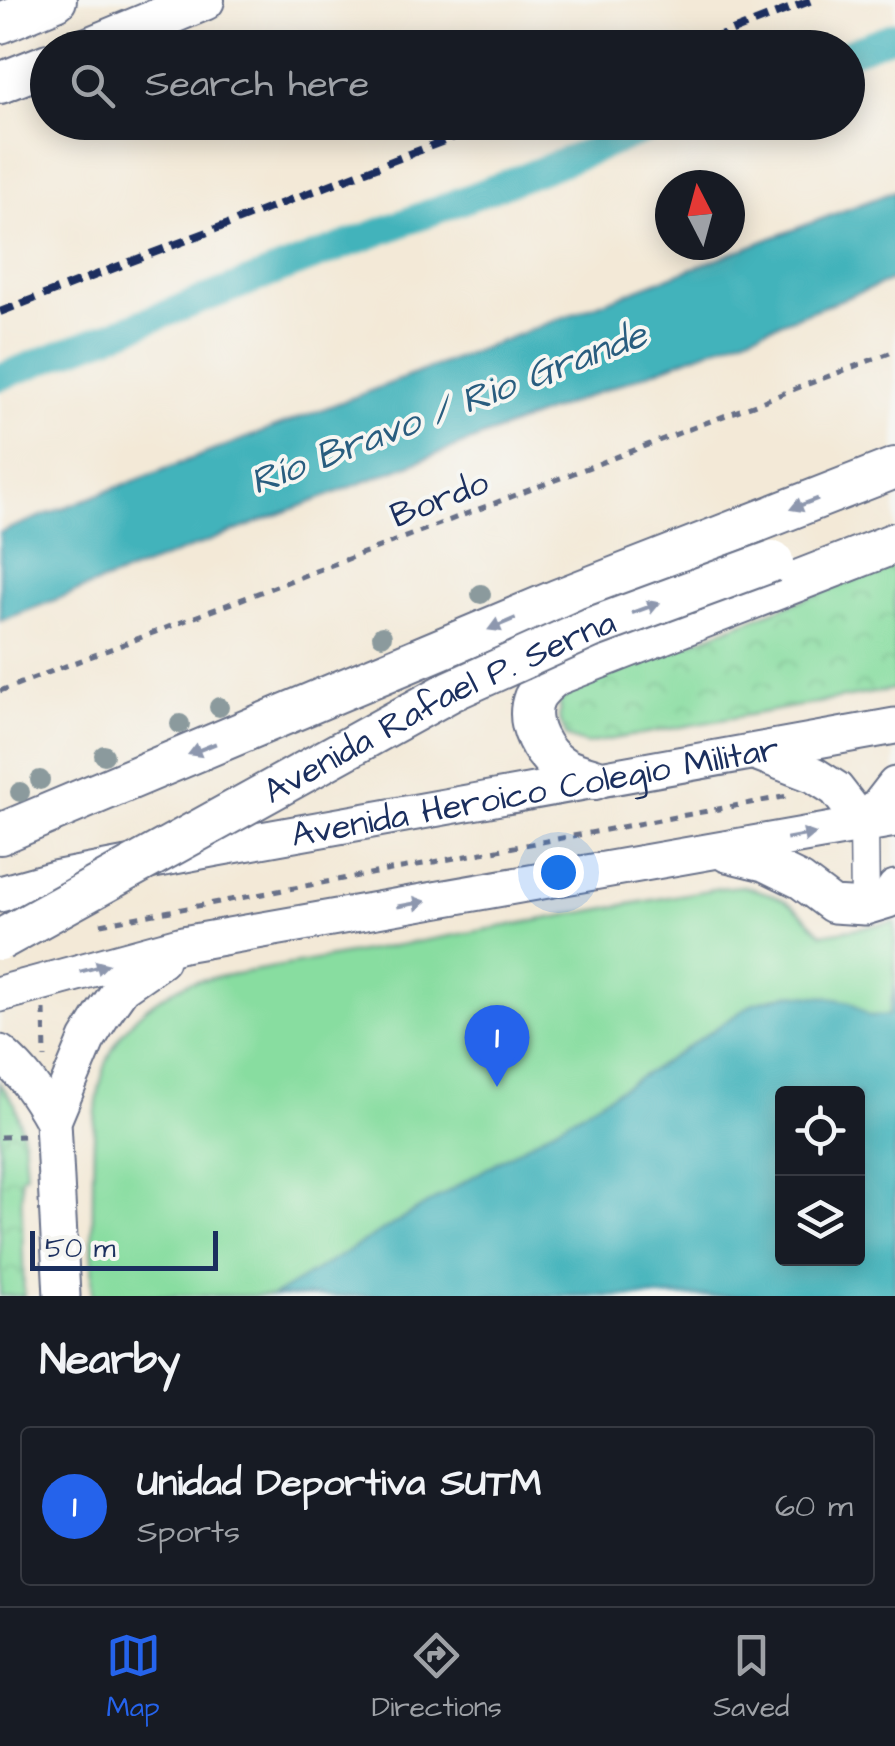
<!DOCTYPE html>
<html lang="en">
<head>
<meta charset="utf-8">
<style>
	:root { --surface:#171b24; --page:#242831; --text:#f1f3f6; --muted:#9ea1a6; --line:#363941; --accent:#2563eb }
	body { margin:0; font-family:"Architects Daughter",sans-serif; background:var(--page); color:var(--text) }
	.controls { position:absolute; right:30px; bottom:30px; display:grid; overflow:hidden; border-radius:10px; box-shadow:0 5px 25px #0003 }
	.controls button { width:90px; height:90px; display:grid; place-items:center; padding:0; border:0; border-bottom:2px solid var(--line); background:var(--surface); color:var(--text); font:50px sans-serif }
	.compass { position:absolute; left:655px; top:170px; width:90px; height:90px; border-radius:50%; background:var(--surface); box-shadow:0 5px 25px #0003; rotate:354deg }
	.scale { position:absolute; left:30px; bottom:25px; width:188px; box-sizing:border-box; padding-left:10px; border:5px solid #1b2f5e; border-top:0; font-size:28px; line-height:35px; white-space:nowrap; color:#1b2f5e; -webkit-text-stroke:8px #f6f6f2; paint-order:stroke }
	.you { position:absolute; left:558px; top:872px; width:35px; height:35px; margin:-25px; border:8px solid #fff; border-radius:50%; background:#1a73e8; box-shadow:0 0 0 15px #1a73e833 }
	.badge { display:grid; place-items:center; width:65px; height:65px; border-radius:50%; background:var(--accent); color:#fff; font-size:32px; font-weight:700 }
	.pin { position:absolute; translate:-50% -82px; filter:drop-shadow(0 2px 5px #0008) }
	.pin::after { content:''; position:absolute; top:52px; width:35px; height:30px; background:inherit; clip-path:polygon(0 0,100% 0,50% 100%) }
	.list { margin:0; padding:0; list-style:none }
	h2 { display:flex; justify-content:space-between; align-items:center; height:130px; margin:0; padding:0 40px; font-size:42px }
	h2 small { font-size:32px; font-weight:400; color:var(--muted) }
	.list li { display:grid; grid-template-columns:65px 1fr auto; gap:30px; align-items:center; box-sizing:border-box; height:160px; margin:0 20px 20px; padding:0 20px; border:2px solid var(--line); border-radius:10px }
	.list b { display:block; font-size:38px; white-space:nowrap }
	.list p { margin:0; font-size:32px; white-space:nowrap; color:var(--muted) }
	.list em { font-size:32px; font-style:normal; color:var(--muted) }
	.icon { flex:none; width:55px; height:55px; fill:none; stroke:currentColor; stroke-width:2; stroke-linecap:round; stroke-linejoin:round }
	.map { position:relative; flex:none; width:895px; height:1296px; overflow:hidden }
	.search { position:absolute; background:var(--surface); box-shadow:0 5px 25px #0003; left:30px; right:30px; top:30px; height:110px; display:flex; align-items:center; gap:25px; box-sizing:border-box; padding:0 35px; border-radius:55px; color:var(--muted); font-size:38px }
	.sheet { height:310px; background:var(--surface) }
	nav { display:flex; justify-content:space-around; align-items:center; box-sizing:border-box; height:140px; border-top:2px solid var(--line); background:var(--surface); font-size:28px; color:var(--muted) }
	nav a { display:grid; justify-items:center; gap:5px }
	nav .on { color:var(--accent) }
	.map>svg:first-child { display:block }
</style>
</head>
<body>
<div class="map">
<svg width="895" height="1296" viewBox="0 0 895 1296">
	<defs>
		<pattern id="park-crowns" width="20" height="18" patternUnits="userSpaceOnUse" patternTransform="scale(2.5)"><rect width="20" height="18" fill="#88dda0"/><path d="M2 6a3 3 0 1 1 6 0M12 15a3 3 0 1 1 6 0" fill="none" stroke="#75be8c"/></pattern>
	</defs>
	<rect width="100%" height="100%" fill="#f6f6f2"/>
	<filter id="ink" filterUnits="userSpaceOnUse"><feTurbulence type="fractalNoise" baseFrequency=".01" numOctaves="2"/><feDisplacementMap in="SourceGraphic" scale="20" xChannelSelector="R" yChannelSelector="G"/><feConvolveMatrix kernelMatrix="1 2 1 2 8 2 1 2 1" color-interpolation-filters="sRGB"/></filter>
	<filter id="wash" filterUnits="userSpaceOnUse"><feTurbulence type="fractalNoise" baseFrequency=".0048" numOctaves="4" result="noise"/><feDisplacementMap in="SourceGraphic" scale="40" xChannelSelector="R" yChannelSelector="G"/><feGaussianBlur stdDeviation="2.25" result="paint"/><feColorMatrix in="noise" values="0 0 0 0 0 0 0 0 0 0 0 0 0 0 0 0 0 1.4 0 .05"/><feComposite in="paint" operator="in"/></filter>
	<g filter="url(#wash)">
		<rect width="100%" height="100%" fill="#f3e9d7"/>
		<path fill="url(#park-crowns)" stroke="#52867f" stroke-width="2.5" d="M895 564V689L586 744 567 737 559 719 560 701 577 686Z
			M0 1083 15 1104 23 1136 26 1174 21 1176 24 1296H0Z"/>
		<path fill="#88dda0" stroke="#52867f" stroke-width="2.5" fill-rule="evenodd" d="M742 886C784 896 793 903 822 934L895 922V1296H92C92 1257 93 1219 93 1180 94 1089 96 1024 190 982L720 888ZM782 1094H858V1258H782Z"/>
		<path fill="#43b3bb" stroke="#2f718c" stroke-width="2.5" fill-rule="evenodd" d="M895 191V279L0 621V532Z
			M895 985V1296H273L660 1065 754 1003 789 994 826 997 851 1002 869 1016 889 1015ZM782 1094H858V1258H782Z"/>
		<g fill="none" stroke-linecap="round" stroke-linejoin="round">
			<path stroke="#43b3bb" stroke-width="28" d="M848 53 895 35
				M0 377 667 122"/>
		</g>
	</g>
	<g filter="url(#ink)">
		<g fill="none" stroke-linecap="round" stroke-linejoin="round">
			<g stroke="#677088" stroke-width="31">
				<path id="minor" d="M864 825 865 907"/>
			</g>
			<g stroke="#677088" stroke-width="39">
				<g id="major">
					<path d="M755 752 814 775 836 789 864 825 895 785"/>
					<path d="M727 854 764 863 801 881 833 905 865 907 888 900 895 888"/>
					<path id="s1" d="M0 894 54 879 211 849 895 726"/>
					<path d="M0 994 183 944 895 819"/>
					<path d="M0 1053C24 1073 38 1094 53 1121"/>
					<path d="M62 1296 53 1121 87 1040 103 1014 122 987 161 960"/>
				</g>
			</g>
			<g stroke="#677088" stroke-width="44">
				<path id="highway" d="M0 23 56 0
					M88 48 204 0
					M0 83 48 64
					M595 779C585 776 573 773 564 768 542 755 524 724 534 698 539 688 548 681 556 675L895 543
					M0 834 557 600 895 468"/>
			</g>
			<path stroke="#677088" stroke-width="5" stroke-dasharray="8 8" stroke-linecap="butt" d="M0 691 895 351
				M101 924 788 796
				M44 1009 45 1058
				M0 1137 23 1136"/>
			<use href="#minor" stroke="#fff" stroke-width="28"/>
			<use href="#major" stroke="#fff" stroke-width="35"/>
			<use href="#highway" stroke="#fff" stroke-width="40"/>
			<path stroke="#1b2f5e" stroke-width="8" stroke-dasharray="15 8" stroke-linecap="butt" d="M689 48 812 0
				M0 312 493 122"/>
			<g stroke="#677088" stroke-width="44" stroke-linecap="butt">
				<g id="highway-bridge">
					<path id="s2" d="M0 940 451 691 591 628 773 561"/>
				</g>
			</g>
			<use href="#highway-bridge" stroke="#fff" stroke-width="40"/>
		</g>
		<g fill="#8b9a9d">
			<circle cx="481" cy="594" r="10"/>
			<circle cx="382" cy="636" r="10"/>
			<circle cx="219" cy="707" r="10"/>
			<circle cx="180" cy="724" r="10"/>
			<circle cx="104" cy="755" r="10"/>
			<circle cx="40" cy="780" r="10"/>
			<circle cx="20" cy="792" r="10"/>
		</g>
		<defs><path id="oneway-solid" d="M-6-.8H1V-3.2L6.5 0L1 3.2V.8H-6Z" transform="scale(2.5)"/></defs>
		<g fill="#8d97ae">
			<use href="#oneway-solid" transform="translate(804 504) rotate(159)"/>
			<use href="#oneway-solid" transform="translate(646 608) rotate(-20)"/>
			<use href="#oneway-solid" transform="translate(502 624) rotate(157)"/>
			<use href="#oneway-solid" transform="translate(202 749) rotate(158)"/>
			<use href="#oneway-solid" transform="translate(801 836) rotate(-10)"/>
			<use href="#oneway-solid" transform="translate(412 904) rotate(-10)"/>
			<use href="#oneway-solid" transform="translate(94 968) rotate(-15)"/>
		</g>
	</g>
	<g text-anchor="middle" stroke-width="8" stroke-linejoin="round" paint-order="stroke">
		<g font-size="35" fill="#1b2f5e" stroke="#f6f6f2">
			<text transform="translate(439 498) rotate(-21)" y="12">Bordo</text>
			<text dy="12" stroke="none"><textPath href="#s2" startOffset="498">Avenida Rafael P. Serna</textPath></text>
			<text dy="12" stroke="none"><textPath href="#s1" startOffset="545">Avenida Heroico Colegio Militar</textPath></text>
		</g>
		<g font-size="38" font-style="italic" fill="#295d7f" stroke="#f6f6f2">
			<text transform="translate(448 407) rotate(-21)" y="13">Río Bravo / Rio Grande</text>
		</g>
	</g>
</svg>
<div class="controls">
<button><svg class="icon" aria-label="locate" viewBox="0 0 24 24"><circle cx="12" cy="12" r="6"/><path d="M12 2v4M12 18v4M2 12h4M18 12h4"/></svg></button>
<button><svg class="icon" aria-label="layers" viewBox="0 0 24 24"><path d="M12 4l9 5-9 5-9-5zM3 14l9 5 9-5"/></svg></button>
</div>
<svg class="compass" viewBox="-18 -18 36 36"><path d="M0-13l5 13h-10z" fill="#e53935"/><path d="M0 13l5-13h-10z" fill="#9ea1a6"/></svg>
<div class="scale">50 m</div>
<div class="you"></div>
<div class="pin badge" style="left:497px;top:1087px">1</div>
<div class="search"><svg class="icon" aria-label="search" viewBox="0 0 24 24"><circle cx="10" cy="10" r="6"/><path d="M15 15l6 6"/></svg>Search here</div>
</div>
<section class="sheet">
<h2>Nearby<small></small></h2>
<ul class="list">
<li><span class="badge">1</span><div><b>Unidad Deportiva SUTM</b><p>Sports</p></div><em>60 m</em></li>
</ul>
</section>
<nav>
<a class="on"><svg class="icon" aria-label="map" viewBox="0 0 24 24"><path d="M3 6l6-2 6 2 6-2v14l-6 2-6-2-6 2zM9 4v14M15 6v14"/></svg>Map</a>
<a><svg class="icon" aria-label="directions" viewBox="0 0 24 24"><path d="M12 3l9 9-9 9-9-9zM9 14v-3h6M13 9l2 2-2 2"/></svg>Directions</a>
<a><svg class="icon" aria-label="saved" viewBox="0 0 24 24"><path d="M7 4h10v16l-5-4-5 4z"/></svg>Saved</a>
</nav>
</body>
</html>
